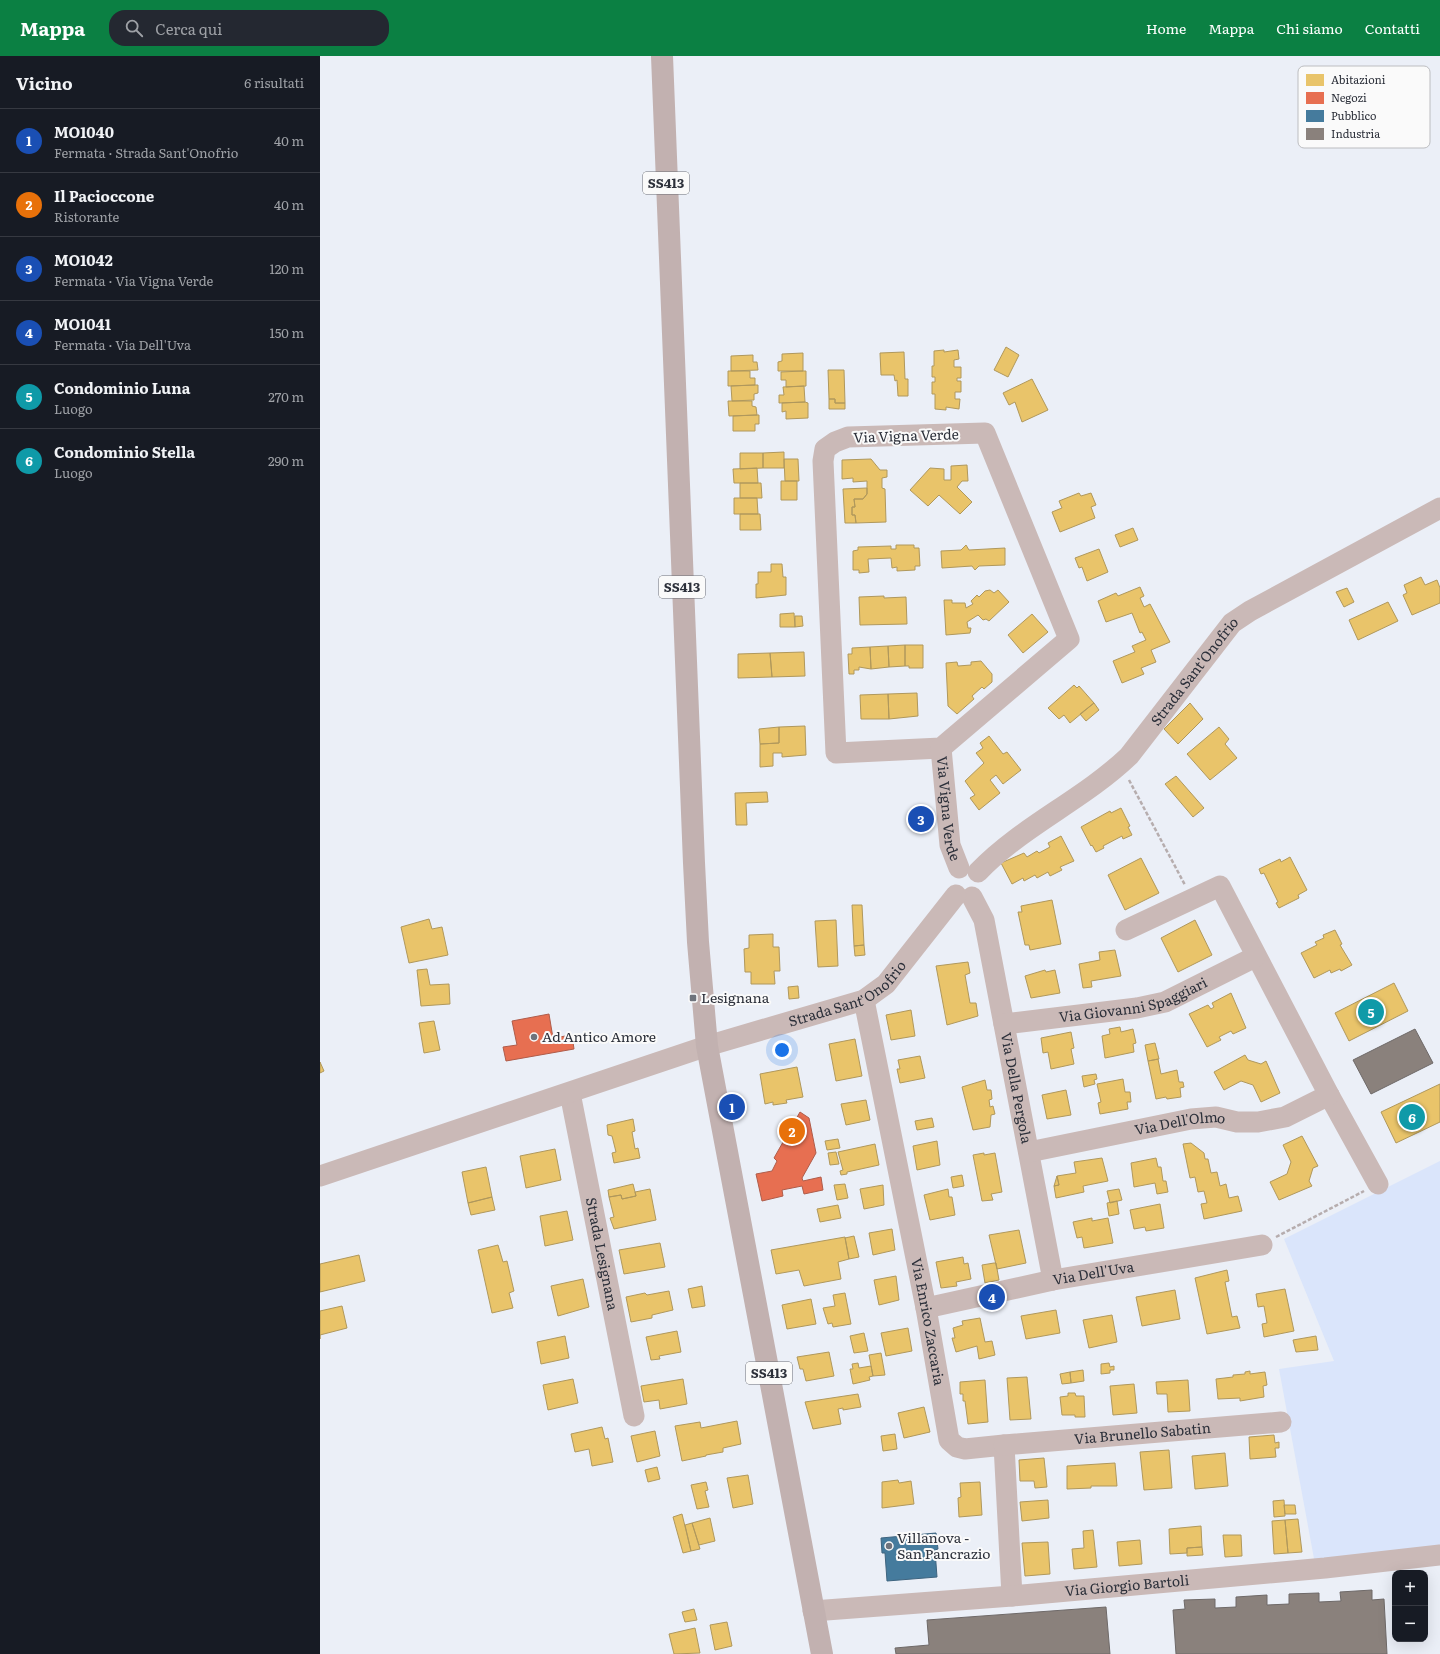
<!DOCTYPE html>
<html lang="it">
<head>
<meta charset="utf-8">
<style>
	:root { --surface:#171b24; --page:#242831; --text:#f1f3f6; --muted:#9ea1a6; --line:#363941; --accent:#0b8043 }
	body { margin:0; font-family:Literata,serif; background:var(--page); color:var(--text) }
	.controls { position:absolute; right:12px; bottom:12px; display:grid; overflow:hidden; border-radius:8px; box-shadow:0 4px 16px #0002 }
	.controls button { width:36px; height:36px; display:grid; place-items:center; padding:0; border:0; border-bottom:1px solid var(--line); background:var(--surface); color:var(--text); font:20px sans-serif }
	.you { position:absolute; left:462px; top:994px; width:14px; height:14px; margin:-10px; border:3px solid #fff; border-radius:50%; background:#1a73e8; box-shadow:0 0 0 6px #1a73e833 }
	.badge { display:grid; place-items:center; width:26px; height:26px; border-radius:50%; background:var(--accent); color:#fff; font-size:13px; font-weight:700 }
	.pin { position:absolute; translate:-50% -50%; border:2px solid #fff; box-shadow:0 1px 4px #0006 }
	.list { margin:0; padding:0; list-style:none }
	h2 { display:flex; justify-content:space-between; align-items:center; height:52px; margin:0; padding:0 16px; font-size:17px }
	h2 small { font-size:13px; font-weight:400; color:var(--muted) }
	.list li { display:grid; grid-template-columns:26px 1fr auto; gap:12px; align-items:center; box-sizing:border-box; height:64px; padding:0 16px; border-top:1px solid var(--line) }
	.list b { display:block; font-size:15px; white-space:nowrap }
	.list p { margin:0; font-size:13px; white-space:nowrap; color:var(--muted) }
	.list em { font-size:13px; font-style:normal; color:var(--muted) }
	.icon { flex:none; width:22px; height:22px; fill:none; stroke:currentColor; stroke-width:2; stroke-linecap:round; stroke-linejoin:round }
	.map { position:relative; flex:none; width:1120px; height:1598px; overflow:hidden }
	header { display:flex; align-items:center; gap:24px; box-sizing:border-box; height:56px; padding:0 20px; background:var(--accent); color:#fff }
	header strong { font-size:19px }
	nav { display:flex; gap:22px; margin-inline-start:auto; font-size:14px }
	.search { width:280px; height:36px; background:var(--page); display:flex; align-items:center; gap:10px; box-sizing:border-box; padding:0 14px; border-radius:16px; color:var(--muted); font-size:15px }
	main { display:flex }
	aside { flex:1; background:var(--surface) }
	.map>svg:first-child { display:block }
</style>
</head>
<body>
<header>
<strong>Mappa</strong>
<div class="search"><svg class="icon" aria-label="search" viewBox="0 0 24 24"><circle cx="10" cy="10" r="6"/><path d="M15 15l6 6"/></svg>Cerca qui</div>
<nav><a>Home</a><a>Mappa</a><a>Chi siamo</a><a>Contatti</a></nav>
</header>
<main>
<aside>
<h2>Vicino<small>6 risultati</small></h2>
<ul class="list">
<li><span class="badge" style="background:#1a4fb4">1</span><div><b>MO1040</b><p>Fermata · Strada Sant'Onofrio</p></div><em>40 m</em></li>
<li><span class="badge" style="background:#e8710a">2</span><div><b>Il Pacioccone</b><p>Ristorante</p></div><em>40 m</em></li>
<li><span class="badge" style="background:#1a4fb4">3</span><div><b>MO1042</b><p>Fermata · Via Vigna Verde</p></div><em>120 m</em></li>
<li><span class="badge" style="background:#1a4fb4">4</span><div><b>MO1041</b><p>Fermata · Via Dell'Uva</p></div><em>150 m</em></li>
<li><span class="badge" style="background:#0f9aa8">5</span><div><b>Condominio Luna</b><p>Luogo</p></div><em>270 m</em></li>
<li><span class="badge" style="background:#0f9aa8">6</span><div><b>Condominio Stella</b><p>Luogo</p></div><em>290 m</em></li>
</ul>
</aside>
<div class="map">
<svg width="1120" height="1598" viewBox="0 0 1120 1598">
	<rect width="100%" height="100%" fill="#ebeff7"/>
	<path fill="#dae5fb" d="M1120 1105V1492L995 1508 959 1313 1014 1305 964 1183Z"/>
	<path fill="#e9c46a" stroke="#b0985c" d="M686 291 699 299 688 321 674 314Z
		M624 294V296L638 294 639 303 634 304V311H641V322H637V325H641V336H635V343H640L639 353 626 351V354L615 353V338H612V326H615V321H612V310H614V295Z
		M584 296 585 323H588V340H578L577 324 575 325 574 319H561L560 297Z
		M483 297V315H458V306L462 305V298Z
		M433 299V306H437L438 314 411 315V300Z
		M508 314H524L525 347H515V343H509Z
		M408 315H430V322H435V329L408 330Z
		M483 315H486V330L466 331V324H461V316Z
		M712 323 728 354 702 366 695 346 689 349 683 337Z
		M435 329H438V337L434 338V344L412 345 411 330Z
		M484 330 485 346 459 347V339H464L463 331Z
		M509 343H515V347H525V353H509Z
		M408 345H432V350L436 351 437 359 409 360Z
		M485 346 488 347V362L466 363V355L462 356V347Z
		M437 359H439V368H435V375H413V360Z
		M464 396V412H443V397Z
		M420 397H443V412L420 413Z
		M464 403H478L479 425H465Z
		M551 403 560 414H567V421L562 422V432L565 433 566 466 536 467 535 459H532V451H535L534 443H543L547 438V425L533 426V422L522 423V404Z
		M647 409 648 425H642L637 431 652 446 640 458 619 439 608 450 590 434 610 412 624 413V424H631V410Z
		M437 412 438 427H414L413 413Z
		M461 425H477V444H461Z
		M420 427H441L442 442H420Z
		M547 432V438L543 443H534L535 451H532V459H535L536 467H525L523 433Z
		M759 437 761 440 771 437 776 449 771 451 775 462 740 476 732 456 742 452 739 445Z
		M414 442H437L438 458H414Z
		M420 458H440L441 474H420Z
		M813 472 818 484 800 491 795 479Z
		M576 489H594V492H599L600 510H595V514L577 515V511L572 512 571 502 548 503 549 516 539 517V514H533V495L538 494V491L571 490V493H576Z
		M646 489 649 494 685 492V509L659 510 655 514 652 510 622 512 621 495 641 494Z
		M779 493 788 516 767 525 762 511 759 512 755 502Z
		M451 508H462L463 521H466V539L436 542V528H438V516H451Z
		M1101 521 1105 529 1117 524 1120 532V547L1092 559 1083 539 1087 537 1084 529Z
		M820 531 824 540 820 542 824 551 830 548 850 586 831 594 836 606 821 612 824 618 802 627 793 605 815 596 812 590 826 584 822 576 820 577 812 557 786 566 778 545 796 537 798 540Z
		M1027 532 1034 546 1024 551 1016 536Z
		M670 534 674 537 678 534 689 546 669 565 666 563 663 564 658 559 647 566 648 572H651L650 577 626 579 624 544H632V547H645L646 552 653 548 651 545 657 539 659 541 665 535Z
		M564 540V542L586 541 587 568 540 569 539 541Z
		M1068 546 1078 565 1038 584 1029 564Z
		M474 557 475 571H460V558Z
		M712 558 728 576 703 597 688 579Z
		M475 560H482L483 570 475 571Z
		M585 589V610L569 611 568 590Z
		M585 589H603V612H589V610H585Z
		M568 590 569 611 551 613 550 591Z
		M550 591 551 613 539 611V614H534V618H529L528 598H532V592Z
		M484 596 485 620 452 621 450 597Z
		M450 597 452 621 418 622V598Z
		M661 605 672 618V626L664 633 662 631 652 640 654 643 637 658 628 650 626 607 637 606 638 610 651 609V606Z
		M754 629 757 632 759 630 774 647 750 667 744 659 739 663 728 652Z
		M597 637 598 660 569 663 568 638Z
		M568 638 569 663H541L540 639Z
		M774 647 779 654 766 665 760 658Z
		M870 647 883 663 858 688 844 673Z
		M485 670 486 699 462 701V697H453V710L440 711V688L459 687V671Z
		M459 671V687L440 688 439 673Z
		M899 671 909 683 905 688 917 702 890 724 867 698Z
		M669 680 683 698 687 696 701 714 683 728 676 719 670 724 680 737 659 754 650 742 655 739 645 725 664 707 656 697 663 692 660 687Z
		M856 720 884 752 873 761 845 728Z
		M447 736 448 746 426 747 427 769H416L415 737Z
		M801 752 810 770 808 771 812 779 803 783 802 780 783 790 784 792 776 796 772 789 771 790 761 771 790 755 791 757Z
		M741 780 754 805 740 811 742 814 730 820 728 816 717 822 715 819 704 825 703 822 692 828 681 807 704 797 707 801 717 795 719 797 730 791 728 787Z
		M970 801 987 834 978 839 979 842 959 852 956 847 958 846 944 817 941 818 939 813 960 803 961 806Z
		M821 802 839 837 805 854 788 819Z
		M732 844 741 888 710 894 709 889H705L698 856H702L701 850Z
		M532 849H542L544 889 534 890Z
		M109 863 112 873 122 871 128 899 89 907 81 871Z
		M516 864 518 910 498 911 495 865Z
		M875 864 892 899 858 916 841 882Z
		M1015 874 1022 888 1020 889 1032 909 1021 915 1020 913 1011 917 1010 914 994 922 981 897 997 889 995 886 1004 882 1003 879Z
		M453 878V891H459L460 915H454L455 928H431V916H425L424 893 429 892V879Z
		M544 889 545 899 535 900 534 890Z
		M795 894 801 920 771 925 772 931 763 932 759 908 780 904 779 896Z
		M648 906 650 917 645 919 650 947H656L658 960 627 969 616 910Z
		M107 913 110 929 129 928 130 948 101 950 97 914Z
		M725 914 726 916 735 914 740 937 711 942 705 920Z
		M1074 927 1088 955 1029 985 1015 957Z
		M478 930 479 942 469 943 468 931Z
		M911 937 926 972 913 978 911 975 899 981 901 984 887 991 869 958 888 949 891 953 894 951 892 947Z
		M591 954 595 980 571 984 566 959Z
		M114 965 120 994 104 997 99 967Z
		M800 971 801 976 813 973 816 987 813 988 814 996 785 1002 782 980 790 978 789 973Z
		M751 976 754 992 751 993 754 1008 731 1013 728 996 723 997 721 982Z
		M535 983 542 1020 516 1025 509 988Z
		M835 987 839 1003 828 1005 825 989Z
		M925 999 928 1004 941 1008 946 1005 960 1037 941 1046 933 1029 921 1025 904 1034 894 1016Z
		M600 1000 605 1022 580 1027 577 1013H580L578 1004Z
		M838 1003 841 1018 857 1014 859 1026H863L864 1031 860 1032 861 1041 847 1043 846 1041 836 1043 828 1005Z
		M0 1006 4 1015 0 1017Z
		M477 1011 483 1041 466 1044 467 1047 453 1049V1046L445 1048 440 1018Z
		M776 1018 777 1023 774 1024 775 1028 764 1031 762 1020Z
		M803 1023 805 1036H810L811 1046H807L808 1053 780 1058 778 1047 781 1046 777 1028Z
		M665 1024 667 1034H671L672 1043 669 1044 670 1051 673 1050 675 1058 671 1059 670 1071 653 1074 642 1031Z
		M1120 1028V1066L1076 1087 1061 1056Z
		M746 1034 751 1059 727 1063 722 1039Z
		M546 1044 550 1064 526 1069 521 1048Z
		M612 1062 614 1071 597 1074 595 1065Z
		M313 1063 315 1075 312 1076 315 1093 318 1092 320 1102 294 1107 292 1097 296 1096 292 1080 288 1079 287 1069Z
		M982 1080 998 1110 993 1112 989 1125 992 1130 959 1144 950 1126 967 1118 971 1106 963 1089Z
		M518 1083 520 1092 507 1094 505 1085Z
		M617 1085 620 1109 597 1114 593 1090Z
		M871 1087 884 1097 885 1103H888L891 1117 897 1116 900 1130 906 1128 909 1142 918 1140 922 1155 884 1163 881 1148 887 1147 884 1135 878 1136 875 1121 870 1122 863 1088Z
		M555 1088 559 1109 527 1116V1118L521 1119 520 1115 523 1114 518 1096Z
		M235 1093 241 1124 206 1132 200 1100Z
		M516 1096 519 1108 510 1109 508 1097Z
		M664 1097V1099L675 1097 682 1136 671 1138 673 1144 662 1145 653 1099Z
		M782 1102 788 1125 763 1130 764 1136 736 1142 734 1130 739 1129 737 1120 756 1117 754 1106Z
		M836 1102 838 1111H841L843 1125H846L848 1136 837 1138 835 1127 814 1131 811 1107Z
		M166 1111 172 1141 148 1147 142 1116Z
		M642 1119 644 1130 633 1132 631 1121Z
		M737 1120 739 1129 734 1130Z
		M313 1128 316 1140 302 1143 301 1139 289 1141 288 1134Z
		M525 1128 528 1142 517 1144 514 1129Z
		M563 1129 564 1149 544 1153 540 1133Z
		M330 1133 336 1164 294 1173 290 1162 294 1161 289 1141 301 1139 302 1143 316 1140 315 1136Z
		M628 1133 629 1141H632L635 1159 610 1164 604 1139Z
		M799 1133 802 1144 790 1147 787 1135Z
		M172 1141 175 1154 151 1159 148 1147Z
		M797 1145 799 1158 789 1160 787 1147Z
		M840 1148 844 1172 826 1175 825 1171 814 1173 810 1154Z
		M518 1149 521 1162 500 1166 497 1153Z
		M247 1155 253 1184 225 1190 220 1160Z
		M772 1162V1165L788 1162 793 1187 764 1192 762 1181 757 1182 753 1166Z
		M572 1173 575 1194 553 1199 549 1177Z
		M699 1174 706 1207 677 1213 669 1179Z
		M534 1180 539 1201 529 1203 525 1182Z
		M525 1181 529 1203 518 1206 521 1223 484 1230 479 1214 456 1218 451 1194Z
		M340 1187 345 1211 304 1218 299 1194Z
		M178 1189 183 1206 187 1205 194 1235 189 1237 193 1252 172 1257 158 1194Z
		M39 1199 45 1225 0 1236V1208Z
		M643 1201 644 1208 648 1207 651 1223 636 1226 637 1230 621 1232 616 1206Z
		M674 1207H676L679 1224 665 1227 662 1209Z
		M907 1214 909 1225 905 1226 912 1261 917 1260 920 1272 887 1278 875 1222Z
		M576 1220 579 1244 559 1249 554 1224Z
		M263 1223 269 1251 238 1260 231 1230Z
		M382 1230 385 1250 372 1252 368 1233Z
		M965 1233 974 1275 944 1281 942 1268 947 1267 944 1250 938 1251 936 1238Z
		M855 1234 860 1263 822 1270 816 1241Z
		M349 1235 353 1254 332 1259V1262L311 1266 306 1241 325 1237 327 1239Z
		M525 1237 531 1268 513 1271 512 1267 508 1268 503 1252 515 1250 513 1239Z
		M491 1243 496 1268 467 1273 462 1249Z
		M22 1250 27 1272 0 1279V1283V1255Z
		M736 1254 740 1277 706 1283 701 1260Z
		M792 1259 797 1286 769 1292 763 1264Z
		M660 1262 665 1286 672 1285 675 1299 659 1303 657 1290 636 1296 632 1282H635L633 1272 643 1269 642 1265Z
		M588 1272 592 1295 566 1300 561 1277Z
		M357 1275 361 1296 339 1300 340 1303 331 1304 326 1281Z
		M544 1277 548 1295 534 1297 530 1280Z
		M245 1280 249 1302 221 1308 217 1286Z
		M996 1280 998 1294 976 1296 973 1284Z
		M509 1296 514 1320 486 1325 483 1313H480L477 1301Z
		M561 1297 565 1319 553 1320 549 1299Z
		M538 1307 539 1312 551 1310 553 1320 549 1321 550 1324 533 1328 530 1313H533L532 1308Z
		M789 1307 790 1311 794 1310V1314H790V1317L781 1318V1308Z
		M763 1314 764 1325 751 1327 750 1316Z
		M930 1315V1318L945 1316 947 1329 943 1330 944 1341 920 1345V1342L898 1343 896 1323 913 1321V1319L925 1318V1316Z
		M750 1316 751 1327 742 1328 740 1318Z
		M707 1321 711 1363 690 1364 687 1322Z
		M253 1323 258 1347 228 1354 223 1329Z
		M363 1323 367 1348 340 1353 339 1344 324 1346 321 1330Z
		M665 1324 668 1366 648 1368 645 1345H643V1338H640V1326Z
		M868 1324 870 1355 848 1356 847 1338H837L836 1326Z
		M814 1328 817 1357 793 1359 790 1330Z
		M748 1337H755L756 1340H764L765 1361H755V1359H742L740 1341 748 1340Z
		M538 1338 541 1351 523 1354V1352L518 1353 521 1368 493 1373 485 1346Z
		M604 1351 610 1376 584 1382 578 1357Z
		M417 1365 421 1388 403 1392V1396L386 1399V1400L362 1405 355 1370 380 1366 381 1372Z
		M282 1371 285 1383 288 1382 293 1406 272 1410 269 1393 255 1396 251 1378Z
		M335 1375 340 1400 317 1406 311 1380Z
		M575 1378 577 1393 563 1395 561 1380Z
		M954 1379 955 1387 959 1386V1392H955L956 1401 930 1403 929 1381Z
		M849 1394 852 1432 824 1434 820 1396Z
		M905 1397 908 1430 875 1433 872 1400Z
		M724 1402 727 1431 715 1432 714 1425H700L699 1404Z
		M795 1407 797 1430H771V1432L747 1433V1410Z
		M337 1411 340 1423 328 1426 325 1414Z
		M428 1419 433 1448 413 1452 407 1422Z
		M578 1424 579 1427 591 1425 594 1448 562 1452V1426Z
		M386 1426 388 1434 385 1435 389 1451 377 1453 371 1429Z
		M660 1426 662 1459 639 1461 638 1442 641 1441 640 1427Z
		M728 1444 729 1462 702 1465 700 1446Z
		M964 1444 965 1460 954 1461 953 1445Z
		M964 1449H975L976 1458H965Z
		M362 1458 371 1495 363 1497 353 1461Z
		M390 1462 395 1485 379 1489 372 1467Z
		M978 1463 982 1496 968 1497 965 1464Z
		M965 1464 968 1497 954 1498 952 1465Z
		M372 1467 380 1493 371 1495 365 1469Z
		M881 1470 882 1491 867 1492V1497L850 1498 849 1473Z
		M773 1474 777 1511 754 1513 752 1493 764 1492 763 1475Z
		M903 1479H921L922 1500 905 1501Z
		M820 1484 822 1508 799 1510 797 1486Z
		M728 1486 730 1518 705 1520 702 1487Z
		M882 1491 883 1499 867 1500V1492Z
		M374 1553 377 1564 365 1566 362 1556Z
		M407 1566 412 1590 395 1594 390 1569Z
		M375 1572 380 1597 354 1598 349 1578Z"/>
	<path fill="#e76f51" stroke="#af5c4a" d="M229 958 233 982 252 979 254 993 186 1005 183 991 197 989 192 965Z
		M480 1056 489 1062 496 1097 482 1122 483 1125 501 1121 503 1134 484 1138 482 1130 462 1134 463 1140 442 1145 436 1118 452 1115 457 1105 454 1102Z"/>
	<path fill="#457b9d" stroke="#3e647f" d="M616 1477 618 1493 615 1494 617 1521 567 1525 565 1497H562L561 1482Z"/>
	<path fill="#8a817c" stroke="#6e6968" d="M1095 973 1113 1007 1051 1038 1033 1004Z
		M1052 1534V1544L1064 1543 1067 1598H856L853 1554 865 1553 864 1544 895 1543V1552L916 1551V1541L947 1539V1549L969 1548V1538L999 1537V1546L1021 1545 1020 1536Z
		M786 1551 790 1598H576L575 1592 609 1589 607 1564Z"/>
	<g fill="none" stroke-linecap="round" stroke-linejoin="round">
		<path stroke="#b6adae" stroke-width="2.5" stroke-dasharray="4 2" stroke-linecap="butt" d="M809 724 865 829
			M956 1181 1044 1135"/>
		<g stroke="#cab9b7" stroke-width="21">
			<path d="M665 377 749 583 621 692 516 697 503 405 505 393 515 386 528 381Z"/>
			<path id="s1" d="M621 692 630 789 639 812"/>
			<path id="s2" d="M658 816C702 770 763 744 809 700L912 567 930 555 1120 452"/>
			<path id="s3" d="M652 841 664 864 733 1224"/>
			<path d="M806 874 900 830 1009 1039 1058 1128"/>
			<path id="s4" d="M544 944 606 1252 629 1384 637 1391 645 1393 684 1389 692 1540"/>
			<path id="s5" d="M684 968 817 952 845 946 935 901"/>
			<path id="s6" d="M250 1037 314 1360"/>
			<path id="s7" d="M709 1096 871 1063 896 1061 917 1066H938L965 1061 1009 1039"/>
			<path id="s8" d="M0 1120 387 990 544 944 566 928 636 839"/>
			<path id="s9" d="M606 1252 733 1224 942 1189"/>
			<path id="s10" d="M684 1389 961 1366"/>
			<path id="s11" d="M493 1555 692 1540 1005 1512 1120 1499"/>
		</g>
		<path stroke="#c2b1b0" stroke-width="22" d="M342 0 374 807 378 886 387 990 502 1598"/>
	</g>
	<g fill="#6f737c" stroke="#fafafa" stroke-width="1.5">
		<rect x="369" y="938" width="8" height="8" rx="2"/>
		<circle cx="214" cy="981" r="4"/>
		<circle cx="569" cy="1490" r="4"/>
	</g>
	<g text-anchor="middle" stroke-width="4" stroke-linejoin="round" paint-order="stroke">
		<g fill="#fafafa" stroke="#6a6d74" stroke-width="1">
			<rect x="323" y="116" width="46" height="22" rx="3"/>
			<rect x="339" y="520" width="46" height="22" rx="3"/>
			<rect x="426" y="1306" width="46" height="22" rx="3"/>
		</g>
		<g font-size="13" font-weight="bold" fill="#2c303a">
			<text x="346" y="132">SS413</text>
			<text x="362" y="536">SS413</text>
			<text x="449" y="1322">SS413</text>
		</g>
		<g font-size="14" fill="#2c303a" stroke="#fafafa">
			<text transform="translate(586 380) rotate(-2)" y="5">Via Vigna Verde</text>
			<text dy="5" stroke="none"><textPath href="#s2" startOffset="298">Strada Sant'Onofrio</textPath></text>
			<text dy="5" stroke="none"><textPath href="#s1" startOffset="61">Via Vigna Verde</textPath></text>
			<text dy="5" stroke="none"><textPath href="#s8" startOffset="560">Strada Sant'Onofrio</textPath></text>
			<text dy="5" stroke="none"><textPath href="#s5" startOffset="132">Via Giovanni Spaggiari</textPath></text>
			<text dy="5" stroke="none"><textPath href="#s3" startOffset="197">Via Della Pergola</textPath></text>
			<text dy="5" stroke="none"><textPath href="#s7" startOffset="154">Via Dell'Olmo</textPath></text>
			<text dy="5" stroke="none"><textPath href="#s6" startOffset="164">Strada Lesignana</textPath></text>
			<text dy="5" stroke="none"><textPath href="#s9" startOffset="171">Via Dell'Uva</textPath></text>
			<text dy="5" stroke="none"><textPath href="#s4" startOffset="328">Via Enrico Zaccaria</textPath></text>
			<text dy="5" stroke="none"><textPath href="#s10" startOffset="139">Via Brunello Sabatin</textPath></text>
			<text dy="5" stroke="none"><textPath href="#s11" startOffset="315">Via Giorgio Bartoli</textPath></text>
		</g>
		<g font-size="14" fill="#2c303a" stroke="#fafafa" text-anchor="start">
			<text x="381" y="947">Lesignana</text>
			<text x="222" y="986">Ad Antico Amore</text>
			<text x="577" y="1487">Villanova -<tspan x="577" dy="16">San Pancrazio</tspan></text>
		</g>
	</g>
	<rect x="978" y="10" width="132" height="82" rx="6" fill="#fafafa" stroke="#bcbdc0" stroke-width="1"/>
	<rect x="986" y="18" width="18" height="12" fill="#e9c46a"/>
	<rect x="986" y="36" width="18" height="12" fill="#e76f51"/>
	<rect x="986" y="54" width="18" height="12" fill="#457b9d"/>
	<rect x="986" y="72" width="18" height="12" fill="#8a817c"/>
	<g font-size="11" fill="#2c303a">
		<text x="1011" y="28">Abitazioni</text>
		<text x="1011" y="46">Negozi</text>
		<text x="1011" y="64">Pubblico</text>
		<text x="1011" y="82">Industria</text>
	</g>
</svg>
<div class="controls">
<button>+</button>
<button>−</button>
</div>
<div class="you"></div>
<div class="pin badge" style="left:412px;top:1051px;background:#1a4fb4">1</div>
<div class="pin badge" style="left:472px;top:1075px;background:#e8710a">2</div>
<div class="pin badge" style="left:601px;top:763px;background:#1a4fb4">3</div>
<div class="pin badge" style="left:672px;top:1241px;background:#1a4fb4">4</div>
<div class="pin badge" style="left:1051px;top:956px;background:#0f9aa8">5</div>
<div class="pin badge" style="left:1092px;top:1061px;background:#0f9aa8">6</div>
</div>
</main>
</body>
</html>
